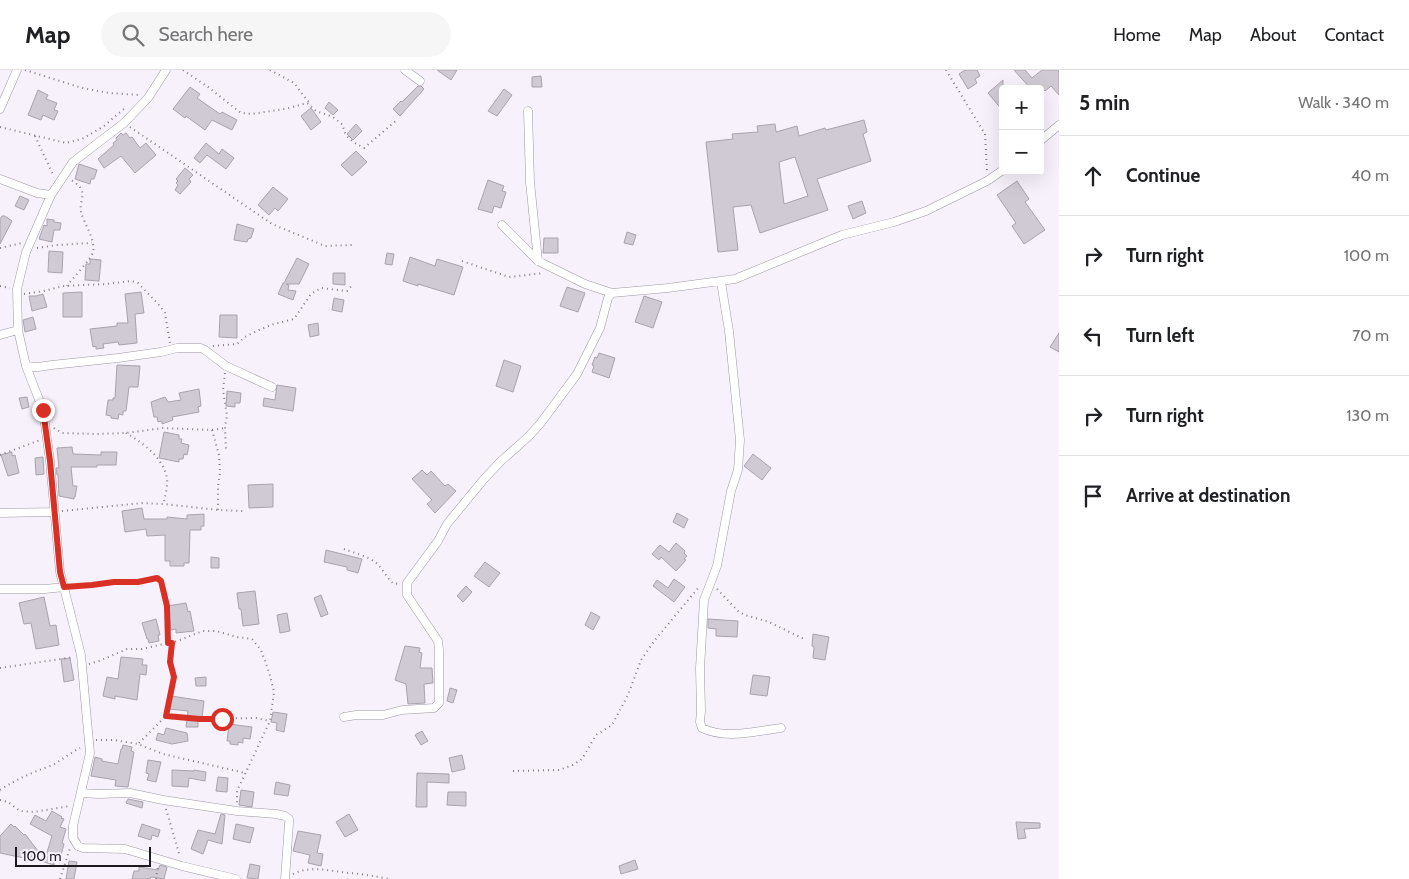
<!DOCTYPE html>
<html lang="en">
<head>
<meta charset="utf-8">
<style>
	:root { --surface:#fff; --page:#f6f6f6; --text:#202124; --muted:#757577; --line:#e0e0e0 }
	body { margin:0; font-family:Cabin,sans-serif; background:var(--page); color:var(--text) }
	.controls { position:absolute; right:15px; top:15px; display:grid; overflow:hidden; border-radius:5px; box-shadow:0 5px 20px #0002 }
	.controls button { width:45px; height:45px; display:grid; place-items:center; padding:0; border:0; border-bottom:1px solid var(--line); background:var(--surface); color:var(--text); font:25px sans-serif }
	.scale { position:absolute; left:15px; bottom:12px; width:136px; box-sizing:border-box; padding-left:5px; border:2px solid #1c1a1e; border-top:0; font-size:14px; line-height:18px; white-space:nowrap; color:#1c1a1e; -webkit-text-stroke:4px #f7f1fc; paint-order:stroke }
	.stop { position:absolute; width:15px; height:15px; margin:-11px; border:4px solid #d93025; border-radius:50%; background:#fff }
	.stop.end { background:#d93025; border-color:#fff; box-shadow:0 1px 5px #0008 }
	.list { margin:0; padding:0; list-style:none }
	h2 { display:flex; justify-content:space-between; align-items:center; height:65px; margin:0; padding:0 20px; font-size:21px }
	h2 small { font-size:16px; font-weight:400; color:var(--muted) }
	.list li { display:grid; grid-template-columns:32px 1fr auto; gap:15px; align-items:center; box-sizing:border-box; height:80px; padding:0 20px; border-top:1px solid var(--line) }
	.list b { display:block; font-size:19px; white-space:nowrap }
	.list em { font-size:16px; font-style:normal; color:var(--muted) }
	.icon { flex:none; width:28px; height:28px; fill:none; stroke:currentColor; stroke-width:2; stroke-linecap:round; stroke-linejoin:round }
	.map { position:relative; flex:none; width:1059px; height:809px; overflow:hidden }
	header { display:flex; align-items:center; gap:30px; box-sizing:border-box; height:70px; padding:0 25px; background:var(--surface); border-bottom:1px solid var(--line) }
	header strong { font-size:24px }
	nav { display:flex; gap:28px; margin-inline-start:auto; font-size:18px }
	.search { width:350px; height:45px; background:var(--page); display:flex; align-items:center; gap:12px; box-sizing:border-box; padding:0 18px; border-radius:28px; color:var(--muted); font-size:19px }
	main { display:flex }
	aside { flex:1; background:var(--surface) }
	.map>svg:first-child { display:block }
</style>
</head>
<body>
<header>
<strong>Map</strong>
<div class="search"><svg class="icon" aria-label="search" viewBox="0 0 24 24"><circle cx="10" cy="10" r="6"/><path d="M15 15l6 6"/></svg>Search here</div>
<nav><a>Home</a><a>Map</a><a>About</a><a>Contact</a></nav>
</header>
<main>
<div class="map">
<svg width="1059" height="809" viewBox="0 0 1059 809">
	<rect width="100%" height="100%" fill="#f7f1fc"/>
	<path fill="#d0cad5" stroke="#a9a3ad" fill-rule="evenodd" d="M437 0H457L451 10Z
		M965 0H977L980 6 975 9 977 13 968 19 959 4Z
		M1014 0H1025L1032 8 1042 0H1059V25L1051 16 1045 21 1043 19H1031Z
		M541 6 542 17H532V7Z
		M1003 10V41L988 23Z
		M418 16H421L424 19 400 46 393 39 401 31 402 32Z
		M190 17 200 24 197 28 220 44 222 42 237 50 232 60 212 50 205 60 186 46 185 48 173 39Z
		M504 19 512 25 497 46 488 41Z
		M38 20 48 25 46 29 57 33 54 40 58 41 54 50 43 45 41 50 28 45Z
		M329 32 338 40 333 45 325 38Z
		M311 38 321 52 311 60 301 46Z
		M864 50 867 62 863 64 871 91 817 109 828 140 760 163 751 135 733 137 738 180 718 182 706 72 733 69 732 64 758 62 757 56 775 54 776 62 797 56 799 66 825 58 826 60ZM795 87 808 126 784 134 779 92Z
		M356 54 362 61 353 70 347 64Z
		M121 63 123 65 126 63 130 68 132 67 140 78 146 73 156 85 135 103 121 86 104 98 98 89 114 75 113 73 117 70 116 68Z
		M206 73 219 84 222 79 234 88 226 99 207 85 200 93 194 88Z
		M356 81 367 92 352 106 341 95Z
		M79 94 97 100 94 109H91L90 114 75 109Z
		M185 98 193 105 189 109 191 112 180 124 175 120 178 115 176 113 178 111 176 109Z
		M488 110 504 116 502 121 506 122 501 138 494 136 492 143 478 139Z
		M1017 111 1029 129 1025 132 1045 160 1024 174 1012 156 1016 153 997 125Z
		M273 117 288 129 278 141 275 138 269 145 258 135Z
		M20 126 29 130 24 140 15 136Z
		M862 131 866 143 853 149 848 136Z
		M2 146H5L12 151 0 174V149Z
		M47 149 54 150V152L61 153 60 160H54L52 172 39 169 44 155 47 156Z
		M237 154 254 159 251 168 248 169 247 172 234 170Z
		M627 162 636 165 633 175 624 173Z
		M544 168H558V183H543Z
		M49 181 63 182 62 203 48 202Z
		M387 183 394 184 392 195 385 194Z
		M410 187 435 196 437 189 463 197 454 225 418 214V216L403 211Z
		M297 188 309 194 299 214H286L289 215 288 220 296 221 293 230 278 224 283 213H284Z
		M90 189 101 190 99 211 85 210 86 194H90Z
		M333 203H345V215L333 214Z
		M567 217 585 223 578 242 560 236Z
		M82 222V247H63V223Z
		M141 222 144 243 135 244 137 273 119 275 118 272 103 274 104 278 96 279V276L93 277 90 259 117 256V253H128L125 224Z
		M43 224 47 237 32 241 29 226H36Z
		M644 226 662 232 653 258 635 252Z
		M334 228 344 230 342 242 332 240Z
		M220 245H237V268L219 267Z
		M33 247 36 259 25 262 23 250Z
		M318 253 319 265 310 267 308 255Z
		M1059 263V282L1050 277Z
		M599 283 615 288 609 308 592 302 594 296 592 295 595 287 597 288Z
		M504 290 521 296 513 322 496 316Z
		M117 295 140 296 138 317H129L126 341H123V345L119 344 118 349 111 348V346L106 345 108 330H113V328H115Z
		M277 315 296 318 293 341 263 336 264 328 275 330Z
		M199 319 201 336 198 337 199 342 172 347 173 350 162 354V351L158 352 157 347H154L151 332 165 327 168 332 181 330 179 323Z
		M227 321 241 323 240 333H235V337L226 336Z
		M27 327 29 337 22 339 19 328Z
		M164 362 179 365V369H182L181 373 189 375 187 385 184 384 183 389H179V392L159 388Z
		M72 377 73 384 101 385V382H117L116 395H97V397H71L73 416H77L75 427H74V429L59 426 58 405H57L56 398H59L57 378Z
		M12 382V386L15 385 19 403 8 406 1 385Z
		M753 384 771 398 762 410 744 396Z
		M43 387 44 404 36 405 35 388Z
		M422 400 427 405 431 401 445 416 448 414 456 421 435 443 427 434 432 430 412 409Z
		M273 414V437L249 438 248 415Z
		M142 438 144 449H167V447L187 449V445L204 444V456H201V460H190L189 493H184V496H170V491H165V465L147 466 146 459 125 462 122 441Z
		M677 443 688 449 684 458 673 452Z
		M676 473 685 481 684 483 687 486 684 489 686 490 676 501 661 487 659 490 652 484 660 475 669 482Z
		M326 480 362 489 358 503 347 500V497L324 492Z
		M211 487 219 488V498H211Z
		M485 492 500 503 489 517 474 506Z
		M674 509 685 517 674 532 653 516 657 510 668 518Z
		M466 516 472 522 463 532 457 526Z
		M255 521 259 554 243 556 241 539H239L237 523Z
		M321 525 328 544 321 547 314 528Z
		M44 527 50 556 56 555 59 575 36 579 31 553 24 554 19 533Z
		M186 533 188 542 190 541 194 561 176 563V559L171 560 167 536Z
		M591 542 600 547 593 560 585 555Z
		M287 543 290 561 280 563 277 545Z
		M156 549 160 565H158L159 571 149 573 148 569H147L142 553Z
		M708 549 738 551 737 567 716 566V559L708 558Z
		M813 564 829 567 825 590 813 588 814 577 812 576Z
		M405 576 420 578 419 582 422 583 420 598H432L433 613 424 614 425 633 408 634 406 614 395 610Z
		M121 587 143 589 142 595H147L146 605 140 604 137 630 115 626V629L103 626 107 607 118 609Z
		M70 588 74 610 64 612 61 589Z
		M753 605 770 607 767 626 750 624Z
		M206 607V616H196L195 608Z
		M450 618 457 620 453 633 447 631Z
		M171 626 204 631 202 648H198V657H186L188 641 169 639Z
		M273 642 287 644 284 662 276 660 277 653 271 652Z
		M229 654 252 657 250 669 243 668V673L238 672V675L230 674V671H227Z
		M166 658 187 663 188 671 172 674 156 670 158 663 164 665Z
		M422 661 428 671 421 675 415 665Z
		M123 675 132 677 131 681 134 682 128 717 115 716 116 710 91 706 95 687 102 689V691L118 694 121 679H122Z
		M462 685 465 699 452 702 449 688Z
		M148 690 161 692 156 712 147 710 149 704 146 703Z
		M172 700 194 701V700L206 702 205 711 189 708 188 717 172 716Z
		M417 703 449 704V713L427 712V737H416Z
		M218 707 228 708 227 722 216 721Z
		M276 712 290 715 288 726 274 724Z
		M241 720 254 722 252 737 239 735Z
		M448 722H466V736L447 735Z
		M128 729 143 732 142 738 126 733Z
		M52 741 62 747 61 748 64 749 60 757 66 759 62 773 64 774 60 789 55 788 54 795 44 792 52 766 30 754 35 745 46 751Z
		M221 744 225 745 222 774 208 770 203 784 191 779 198 760 215 764Z
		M349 744 358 760 345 767 336 752Z
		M1016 752 1040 753V758L1024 759 1026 768 1018 769Z
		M11 754 14 757 15 756 24 765 25 764 38 781 30 788 27 785 24 788 0 783V766Z
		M142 754 160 760 158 767 152 765 151 770 138 766Z
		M236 754 254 758 250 773 233 769Z
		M298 761 321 765 317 783 323 784 321 796 308 793 310 785 293 781Z
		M635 790 638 799 621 804 619 796Z
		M69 791 77 792 74 809H66Z
		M250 794 260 796 258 809 247 808Z
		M160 795 167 797 164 809 151 807 150 809H132L134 801H139V797L158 800Z"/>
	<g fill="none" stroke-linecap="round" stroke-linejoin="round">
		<g stroke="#9d98a2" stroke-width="9">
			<path id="minor" d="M166 0 148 28 124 53 73 92 51 125 26 182 17 219 18 260 26 296 43 340 44 347 50 391 60 502 81 585 90 683 73 756V768L78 776 83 778 125 779 182 796 236 809
				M405 0 420 11
				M0 39 17 0
				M528 41 530 112 538 191
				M1040 71 1059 55
				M0 109 37 123 51 125
				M502 155 538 191 585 214 612 223
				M721 212 729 261 740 370 738 400 731 421 717 496 704 530 700 598 701 641 700 652 702 658C727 670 755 661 781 658
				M0 265 18 260
				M26 296 38 297 52 295 118 288 161 282 177 278H201L205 280 226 296 272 317
				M0 443 54 442
				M0 519H45L64 517
				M344 647 356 645H383L402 640 434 638 439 633V580L438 571 407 525V513L438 471 447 454 484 409 500 392 528 367 540 354 577 304 600 258 608 228 612 223 668 218 735 209 842 165 894 152 926 141 987 111 1003 100
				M81 723 99 724 130 723 163 730 237 741 276 744 285 746 289 749V753L285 809"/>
		</g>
		<path stroke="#807d84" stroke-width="2" stroke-dasharray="1 4" stroke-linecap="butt" d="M25 0 82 18 109 23 139 25
			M183 0 208 17 241 43 252 44 285 39 307 33 316 41 333 47 343 55C344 68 353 72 364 78L398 49
			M270 0 294 13 311 35
			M946 0 985 64 987 101
			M0 57 66 73 82 69 104 56 124 39
			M130 57 272 154 325 176 353 175
			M35 66 54 107
			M0 178 22 173
			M37 178 57 175 92 173
			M462 191 509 207 544 203
			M0 216 10 218
			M67 216C72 209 92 188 93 182 96 171 84 153 81 142 79 134 85 126 81 119 79 115 74 112 70 109
			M24 224 44 221 63 216 107 214 131 211 138 213 160 236 165 243 170 273
			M213 276 237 274 245 267 259 260 274 254 294 249 311 224 321 218 347 221 353 214
			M225 303 223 320 227 346 225 357 226 381
			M54 358 62 363 96 364 126 363 163 358 212 360 225 358
			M212 360 219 385 220 403 218 416V440
			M126 363C143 373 164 388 167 409 168 417 165 425 164 432
			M0 385 40 370
			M62 441 143 433 164 434 218 440 244 441
			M344 479C354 483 367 486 375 492 383 498 386 508 394 514L400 513
			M71 517 114 512H138L157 508 161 511 167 536 168 572
			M717 519 738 541 745 545 769 552 804 569
			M89 594 99 591 127 579H142L168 573H172L203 561H216L237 567 252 569 261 580 269 602 274 622 270 651 237 721V734
			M0 598 74 587
			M166 646 200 649 256 648 270 651
			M96 670H114L138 674 163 684 245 703
			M139 673 166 646 174 607 170 592 172 573
			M513 701 559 700 573 695 582 689 596 665 612 655 628 625 641 590 655 570 699 517
			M0 720C17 709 31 703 50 696 61 691 70 683 80 678
			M0 730 8 732 20 741 34 742 70 736
			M166 739 180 787
			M293 804C311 795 329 801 349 803 362 804 375 806 389 809
			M60 809 70 778
			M156 809 158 796"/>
		<use href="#minor" stroke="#fff" stroke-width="8"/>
	</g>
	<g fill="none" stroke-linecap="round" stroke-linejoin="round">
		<path stroke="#d93025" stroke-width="6" d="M43 340 50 391 60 502 64 517 92 515 114 512H138L157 508 161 511 167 536 168 573H172L170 592 174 607 166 646 200 649H222"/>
	</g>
</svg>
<div class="controls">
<button>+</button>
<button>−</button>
</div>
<div class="scale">100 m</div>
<div class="stop" style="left:222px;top:649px"></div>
<div class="stop end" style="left:43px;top:340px"></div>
</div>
<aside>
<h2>5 min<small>Walk · 340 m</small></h2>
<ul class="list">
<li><svg class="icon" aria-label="ahead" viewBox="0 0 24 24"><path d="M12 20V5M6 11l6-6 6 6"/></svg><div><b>Continue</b></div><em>40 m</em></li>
<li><svg class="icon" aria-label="right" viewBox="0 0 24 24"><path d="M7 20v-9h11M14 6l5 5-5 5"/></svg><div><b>Turn right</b></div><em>100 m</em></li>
<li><svg class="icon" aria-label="left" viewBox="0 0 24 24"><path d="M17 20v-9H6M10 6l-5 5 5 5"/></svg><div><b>Turn left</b></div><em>70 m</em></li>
<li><svg class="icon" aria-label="right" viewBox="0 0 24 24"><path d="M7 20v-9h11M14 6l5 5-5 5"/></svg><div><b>Turn right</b></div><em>130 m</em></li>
<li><svg class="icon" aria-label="arrive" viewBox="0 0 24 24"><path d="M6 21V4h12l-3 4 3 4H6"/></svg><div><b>Arrive at destination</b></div></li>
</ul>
</aside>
</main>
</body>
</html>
